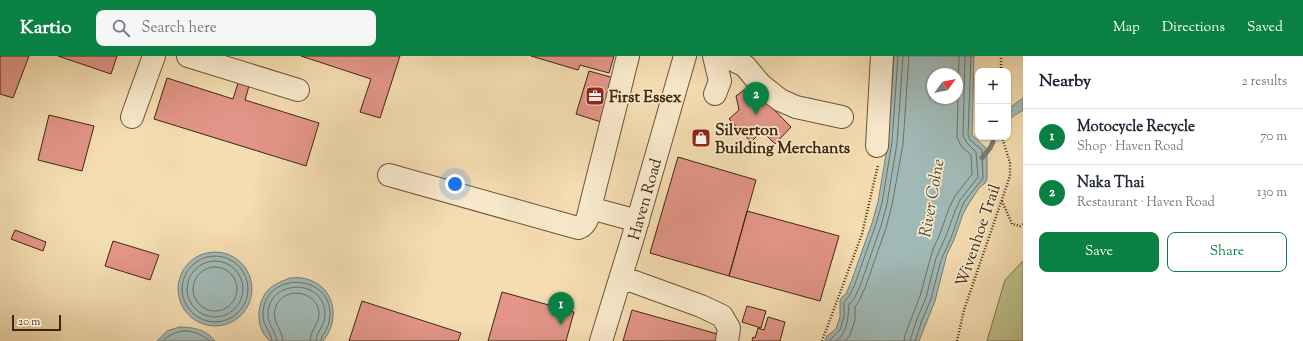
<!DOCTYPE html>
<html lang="en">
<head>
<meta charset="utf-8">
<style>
	:root { --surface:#fff; --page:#f6f6f7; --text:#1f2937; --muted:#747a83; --line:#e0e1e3; --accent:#0b8043 }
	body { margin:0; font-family:"Sorts Mill Goudy",serif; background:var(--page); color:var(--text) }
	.controls { position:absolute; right:12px; top:12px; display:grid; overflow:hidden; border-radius:8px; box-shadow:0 1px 3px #0004 }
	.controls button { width:36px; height:36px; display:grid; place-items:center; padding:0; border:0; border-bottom:1px solid var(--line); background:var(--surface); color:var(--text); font:20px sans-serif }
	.compass { position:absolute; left:927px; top:12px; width:36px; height:36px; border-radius:50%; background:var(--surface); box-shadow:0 1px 3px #0004; rotate:57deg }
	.scale { position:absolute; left:12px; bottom:10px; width:49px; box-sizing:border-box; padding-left:4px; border:2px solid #40260f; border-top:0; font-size:11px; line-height:14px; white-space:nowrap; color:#40260f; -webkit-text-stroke:3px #f8e9cc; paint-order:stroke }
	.you { position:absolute; left:455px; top:128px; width:14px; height:14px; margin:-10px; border:3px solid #fff; border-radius:50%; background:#1a73e8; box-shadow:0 0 0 6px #1a73e833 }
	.badge { display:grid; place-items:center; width:26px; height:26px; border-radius:50%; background:var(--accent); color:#fff; font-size:13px; font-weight:700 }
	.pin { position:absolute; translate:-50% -33px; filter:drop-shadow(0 1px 2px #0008) }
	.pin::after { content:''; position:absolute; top:21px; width:14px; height:12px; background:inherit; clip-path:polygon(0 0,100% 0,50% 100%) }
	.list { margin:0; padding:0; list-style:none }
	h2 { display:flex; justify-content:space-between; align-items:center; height:52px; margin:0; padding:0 16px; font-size:17px }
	h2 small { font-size:13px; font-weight:400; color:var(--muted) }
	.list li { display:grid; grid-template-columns:26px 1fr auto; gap:12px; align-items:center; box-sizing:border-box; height:56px; padding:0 16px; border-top:1px solid var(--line) }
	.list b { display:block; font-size:15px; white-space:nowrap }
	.list p { margin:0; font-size:13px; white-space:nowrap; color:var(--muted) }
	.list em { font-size:13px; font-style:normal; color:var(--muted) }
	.actions { display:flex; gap:8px; padding:12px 16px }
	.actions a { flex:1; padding:9px 0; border:1px solid var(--accent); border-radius:8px; text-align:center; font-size:14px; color:var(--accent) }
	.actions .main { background:var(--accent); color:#fff }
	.icon { flex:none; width:22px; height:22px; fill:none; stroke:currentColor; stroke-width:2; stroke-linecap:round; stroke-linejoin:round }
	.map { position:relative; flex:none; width:1023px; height:285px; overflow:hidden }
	header { display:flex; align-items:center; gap:24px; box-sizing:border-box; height:56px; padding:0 20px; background:var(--accent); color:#fff }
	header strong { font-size:19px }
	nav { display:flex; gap:22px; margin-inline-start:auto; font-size:14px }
	.search { width:280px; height:36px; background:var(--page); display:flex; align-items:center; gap:10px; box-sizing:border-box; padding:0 14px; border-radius:8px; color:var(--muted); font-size:15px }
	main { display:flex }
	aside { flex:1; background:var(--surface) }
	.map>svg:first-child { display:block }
</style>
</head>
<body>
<header>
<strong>Kartio</strong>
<div class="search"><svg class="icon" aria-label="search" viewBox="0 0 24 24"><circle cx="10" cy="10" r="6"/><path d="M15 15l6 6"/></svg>Search here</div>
<nav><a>Map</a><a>Directions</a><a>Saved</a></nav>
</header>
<main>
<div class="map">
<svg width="1023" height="285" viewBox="0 0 1023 285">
	<rect width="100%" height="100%" fill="#f4ddb1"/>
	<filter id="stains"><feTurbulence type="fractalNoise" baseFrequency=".005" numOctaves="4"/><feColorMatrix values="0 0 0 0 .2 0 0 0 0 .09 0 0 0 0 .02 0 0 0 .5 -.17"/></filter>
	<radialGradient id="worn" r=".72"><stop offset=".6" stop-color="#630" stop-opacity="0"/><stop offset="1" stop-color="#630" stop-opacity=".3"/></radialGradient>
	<path fill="#bcc08a" stroke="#7e734c" d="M1023 205V285H987L1005 224Z"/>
	<path fill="#a0b9b6" stroke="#7a7e73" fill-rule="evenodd" d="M894 0H974L972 79 987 93V123L985 127 979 132 968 149 963 158 954 184 947 198 935 245 919 285H825L827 280 836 273 840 261V245L842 241 846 238 851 226 872 167 878 146 888 86ZM933 18H957V42H933Z
		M1023 42V54C1018 58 1013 59 1009 64L1008 53Z
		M178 233a37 37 0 1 1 74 0a37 37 0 1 1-74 0Z
		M290 222C294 222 298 221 302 222 334 227 342 262 323 285H270C255 273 256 247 268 234 274 228 282 225 290 222Z
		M179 271C192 271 206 273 215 285H157L167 275Z"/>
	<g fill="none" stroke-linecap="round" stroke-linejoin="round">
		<path stroke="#707062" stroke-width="1" d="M182 233a33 33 0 1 1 66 0a33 33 0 1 1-66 0Z
			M187 233a28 28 0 1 1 56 0a28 28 0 1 1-56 0Z
			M193 233a22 22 0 1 1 44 0a22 22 0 1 1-44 0Z
			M162 285C179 271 193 272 210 285
			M272 285C271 276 263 270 263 259 262 217 327 215 330 256 330 262 329 269 326 274 324 278 321 280 321 285
			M277 285C276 276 268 269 268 259 267 224 322 221 325 256 326 270 316 275 316 285
			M283 285C282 273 272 266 275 253 281 230 316 233 319 256 320 268 310 274 310 285
			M829 285 840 274 844 261V246L849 240 855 228 876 168 882 147 892 86 898 0
			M836 285C848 277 848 261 849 248L854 243 860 230 881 170 887 148 897 87 903 0
			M845 285 850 279 855 264V251L859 245 865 232 886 172 892 149 903 88 909 0
			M904 285 905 279 920 240 933 193 940 178 949 152 955 140 972 118 971 99 961 90 957 81 959 0
			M910 285 917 263 926 242 936 202 946 180 955 155 960 144 978 121 976 96 967 87 963 80 965 0
			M915 285 922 264 931 243 941 204 951 182 960 156 964 146 983 122 982 94 970 84 968 79 971 0"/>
		<path stroke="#7a7e73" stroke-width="5" d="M982 102 990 92 993 86"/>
	</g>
	<path fill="#e29588" stroke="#40260f" d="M0 0H29L13 42 0 38Z
		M58 0H117L111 18Z
		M301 0H400L380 62 360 56 371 23Z
		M531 0H614L609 17 580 9 578 14Z
		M589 15 614 22 601 66 576 58Z
		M167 22 233 43 238 27 249 30 245 44 319 67 306 110 154 63Z
		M744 34 758 37 791 71 775 88 762 75 751 86 729 63 739 54 736 40Z
		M49 59 94 70 82 115 38 104Z
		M678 101 756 124 729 220 650 197Z
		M747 155 839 180 820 245 729 220Z
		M15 174 46 186 43 195 11 183Z
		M113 185 159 199 150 224 105 210Z
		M502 236 574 256 566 285H488Z
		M362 245 461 277 458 285H349Z
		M747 250 766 255 761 272 742 266Z
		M632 254 721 279 719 285H623Z
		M768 261 785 266 780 285H752L753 281 755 282 758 272 764 274Z"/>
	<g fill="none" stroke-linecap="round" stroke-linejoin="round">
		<g stroke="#6d5438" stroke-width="24">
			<path id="minor" d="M188 0 298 34
				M714 0 720 25 715 38
				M722 0 731 3 745 10 760 28 780 44 796 51 842 61
				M132 61 154 0
				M877 90 882 0
				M389 119 578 172C587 169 588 161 590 152L638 165
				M590 152 628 0
				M621 221 701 250 722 260 729 272 727 285
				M601 285 633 181 685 0"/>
		</g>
		<path stroke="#40260f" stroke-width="2.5" stroke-dasharray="1 2" stroke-linecap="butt" d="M1001 15V0
			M1002 145 1012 168 1020 170 1023 168
			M822 285 862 178 878 109
			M957 285 964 254 1010 120V107L1002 81"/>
		<use href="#minor" stroke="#f8e9cc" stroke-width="22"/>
	</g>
	<defs>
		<g id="office-square" transform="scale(1)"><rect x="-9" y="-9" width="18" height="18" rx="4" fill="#8f2418" stroke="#f8e9cc"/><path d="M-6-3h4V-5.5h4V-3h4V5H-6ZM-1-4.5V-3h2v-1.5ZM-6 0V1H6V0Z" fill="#fff"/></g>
		<g id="shop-square" transform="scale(1)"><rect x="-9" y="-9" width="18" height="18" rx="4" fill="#8f2418" stroke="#f8e9cc"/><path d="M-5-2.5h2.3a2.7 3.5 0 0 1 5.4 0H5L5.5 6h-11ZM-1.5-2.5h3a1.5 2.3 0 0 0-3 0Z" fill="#fff"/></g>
	</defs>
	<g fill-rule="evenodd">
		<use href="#office-square" x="595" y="40"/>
		<use href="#shop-square" x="701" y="82"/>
	</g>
	<g text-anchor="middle" stroke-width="3.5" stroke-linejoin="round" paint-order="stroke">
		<g font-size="16" font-weight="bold" fill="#40260f" stroke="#f8e9cc" text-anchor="start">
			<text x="609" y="46">First Essex</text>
			<text x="715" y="79">Silverton<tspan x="715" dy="18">Building Merchants</tspan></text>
		</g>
		<g font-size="16" fill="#40260f" stroke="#f8e9cc">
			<text transform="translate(644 143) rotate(-74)" y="6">Haven Road</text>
			<text transform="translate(977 179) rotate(-71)" y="6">Wivenhoe Trail</text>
		</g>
		<g font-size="17" font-style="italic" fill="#584b39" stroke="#f8e9cc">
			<text transform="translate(931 142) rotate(-80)" y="6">River Colne</text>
		</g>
	</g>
	<rect width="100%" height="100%" filter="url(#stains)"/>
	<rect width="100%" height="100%" fill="url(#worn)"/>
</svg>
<div class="controls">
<button>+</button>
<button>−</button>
</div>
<svg class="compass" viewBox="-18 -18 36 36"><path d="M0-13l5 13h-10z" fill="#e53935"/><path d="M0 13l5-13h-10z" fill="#747a83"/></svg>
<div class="scale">20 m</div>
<div class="you"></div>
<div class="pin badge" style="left:561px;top:269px">1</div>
<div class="pin badge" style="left:756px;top:59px">2</div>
</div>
<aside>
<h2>Nearby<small>2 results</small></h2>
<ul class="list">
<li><span class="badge">1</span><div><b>Motocycle Recycle</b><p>Shop · Haven Road</p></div><em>70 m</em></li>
<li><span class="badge">2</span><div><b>Naka Thai</b><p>Restaurant · Haven Road</p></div><em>130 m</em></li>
</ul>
<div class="actions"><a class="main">Save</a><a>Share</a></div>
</aside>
</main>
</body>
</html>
